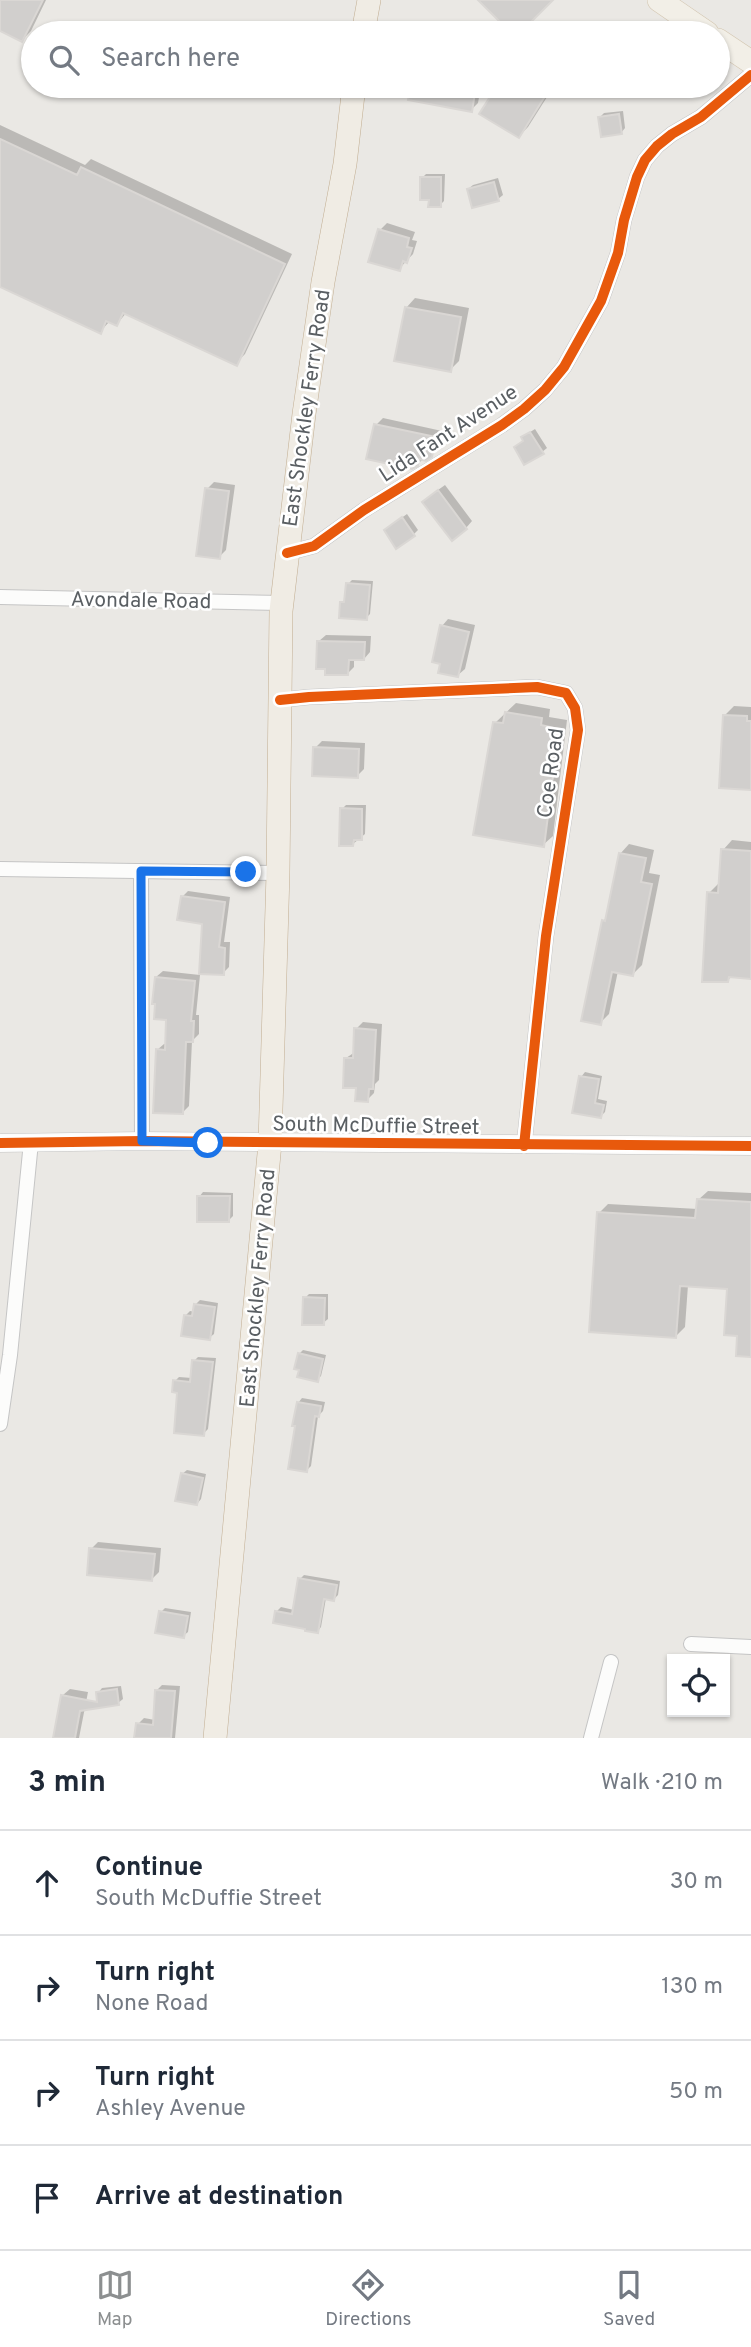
<!DOCTYPE html>
<html lang="en">
<head>
<meta charset="utf-8">
<style>
	:root { --surface:#fff; --page:#f2f2f3; --text:#1f2937; --muted:#747a83; --line:#e0e1e3; --accent:#8c8f90 }
	body { margin:0; font-family:Overpass,sans-serif; background:var(--page); color:var(--text) }
	.controls { position:absolute; right:21px; bottom:21px; display:grid; overflow:hidden; border-radius:0px; box-shadow:0 2px 5px #0004 }
	.controls button { width:63px; height:63px; display:grid; place-items:center; padding:0; border:0; border-bottom:2px solid var(--line); background:var(--surface); color:var(--text); font:35px sans-serif }
	.stop { position:absolute; width:21px; height:21px; margin:-16px; border:5px solid #1a73e8; border-radius:50%; background:#fff }
	.stop.end { background:#1a73e8; border-color:#fff; box-shadow:0 2px 7px #0008 }
	.list { margin:0; padding:0; list-style:none }
	h2 { display:flex; justify-content:space-between; align-items:center; height:91px; margin:0; padding:0 28px; font-size:30px }
	h2 small { font-size:23px; font-weight:400; color:var(--muted) }
	.list li { display:grid; grid-template-columns:46px 1fr auto; gap:21px; align-items:center; box-sizing:border-box; height:105px; padding:0 28px; border-top:2px solid var(--line) }
	.list b { display:block; font-size:26px; white-space:nowrap }
	.list p { margin:0; font-size:23px; white-space:nowrap; color:var(--muted) }
	.list em { font-size:23px; font-style:normal; color:var(--muted) }
	.icon { flex:none; width:38px; height:38px; fill:none; stroke:currentColor; stroke-width:2; stroke-linecap:round; stroke-linejoin:round }
	.map { position:relative; flex:none; width:751px; height:1738px; overflow:hidden }
	.search { position:absolute; background:var(--surface); box-shadow:0 2px 5px #0004; left:21px; right:21px; top:21px; height:77px; display:flex; align-items:center; gap:18px; box-sizing:border-box; padding:0 24px; border-radius:38px; color:var(--muted); font-size:26px }
	.sheet { height:511px; background:var(--surface) }
	nav { display:flex; justify-content:space-around; align-items:center; box-sizing:border-box; height:98px; border-top:2px solid var(--line); background:var(--surface); font-size:19px; color:var(--muted) }
	nav a { display:grid; justify-items:center; gap:4px }
	nav .on { color:var(--accent) }
	.map>svg:first-child { display:block }
</style>
</head>
<body>
<div class="map">
<svg width="751" height="1738" viewBox="0 0 751 1738">
	<rect width="100%" height="100%" fill="#eae8e4"/>
	<path fill="#0003" d="M0 0H46L31 31 22 40 0 29Z
		M412 86H481L478 103 471 110 410 98Z
		M499 86H554L528 127 519 136 482 113Z
		M694 86H712L703 95Z
		M623 111 625 128 621 133 600 117 604 113Z
		M0 125 85 165 91 159 292 254 245 354 236 363 127 312 117 324 109 322 100 332 0 285Z
		M426 174H445L444 201 440 205 430 198 422 178Z
		M498 178 503 195 498 199 468 189 473 185Z
		M387 223 415 232 412 240 417 241 413 254 399 269 380 230Z
		M415 298 469 308 459 361 450 370 406 308Z
		M383 418 442 431 439 448 417 464 376 425Z
		M535 429 547 448 542 452 516 447 525 440 523 438 527 434Z
		M214 482 235 485 226 550 219 557 207 489Z
		M445 485 472 521 466 528 431 495Z
		M407 514 418 530 414 534 390 526Z
		M352 580 373 581 370 614 366 618 342 603 346 598 348 584Z
		M448 619 475 625 465 669 458 675 442 626Z
		M326 635 371 636 370 652 364 659 354 658V667L347 674 319 641Z
		M516 703 550 709 549 717 567 720 553 836 543 845 495 723Z
		M734 706 751 707V788L725 715Z
		M322 741 365 743 364 769 357 776 315 748Z
		M346 805H366L365 834 353 844 342 809Z
		M732 840 751 842V978L732 976 728 980 709 893 718 884H720L723 850Z
		M629 844 654 850 649 873 660 875 642 965 633 974 618 971 609 1014 600 1023 603 921 607 917 620 854Z
		M188 891 230 897 224 942H230L229 967 223 973 204 922 183 896Z
		M163 971 200 975 196 1015H199V1034L192 1041 189 1106 183 1112 157 1050 164 1044H167L168 1018 156 977Z
		M363 1022 382 1024 379 1080 375 1084 374 1093 367 1100 358 1087 346 1058 355 1052 356 1029Z
		M585 1072 602 1076 598 1099 607 1101 605 1112 601 1116 581 1077Z
		M708 1191 751 1193V1356L739 1334 729 1287 688 1285 685 1327 676 1336 599 1213 608 1204 698 1209V1200Z
		M203 1192 233 1193V1216L229 1220 199 1197Z
		M309 1294H328V1319L323 1323 305 1298Z
		M200 1300 218 1303 214 1334 209 1338 185 1316 190 1311 195 1312 196 1304Z
		M303 1350 326 1355 321 1376 317 1380 301 1369 299 1354Z
		M198 1357 216 1358 208 1429 203 1434 175 1381 179 1377 192 1378 194 1361Z
		M302 1398 325 1402 323 1411 318 1416 311 1466 307 1470 298 1403Z
		M187 1470 206 1474 201 1499 197 1504 182 1474Z
		M98 1542 161 1548 159 1572 152 1579 91 1549Z
		M304 1575 340 1581 338 1595 334 1599 326 1598 321 1627 317 1632 276 1612 281 1607 294 1610 300 1579Z
		M165 1608 191 1612 188 1632 183 1636 161 1612Z
		M162 1685 180 1686 175 1738H137L138 1724 144 1718 155 1720 156 1691Z
		M121 1686 123 1699 118 1703 98 1693 102 1688Z
		M70 1689 88 1692 79 1738H54L63 1695Z"/>
	<path fill="#d1cfcd" stroke="#dad7d4" stroke-width="2" d="M0 0H43L22 42 0 31Z
		M478 0H553L520 33H511Z
		M411 86H476L472 112 408 100Z
		M497 86H537L547 93 519 138 479 114Z
		M619 114 622 134 601 137 598 117Z
		M0 139 77 175 81 167 285 264 237 366 123 313 117 326 106 321 101 334 0 287Z
		M420 177H441V207H428L429 200H420Z
		M494 182 499 201 472 208 467 189Z
		M378 229 409 238 407 247 412 248 407 263 403 261 400 271 368 262Z
		M405 307 461 317 451 372 394 361Z
		M374 424 436 437 432 457 426 461 419 459 418 466 412 469 366 459Z
		M530 432 544 454 524 465 514 447 523 441 521 437Z
		M205 488 229 491 220 559 196 556Z
		M438 490 467 529 452 541 422 502Z
		M402 517 415 536 396 549 384 530Z
		M346 583 370 585 367 620 339 618 340 602H344Z
		M440 625 469 632 458 677 438 673 440 664 432 662Z
		M317 641 365 642 364 660H349L348 675H325V669H316Z
		M505 712 542 718 541 725 559 729 544 847 473 835 493 722 503 723Z
		M723 715 747 716V721H751V790L719 788Z
		M313 747 359 749 358 778 312 776Z
		M340 808 362 809V840H354L353 846H339Z
		M721 849 751 851V979L729 977 728 982H702L707 892 718 893Z
		M619 853 646 858 641 882 652 884 633 976 612 972 601 1025 581 1021 602 920 605 921Z
		M181 896 225 902 219 947 225 948 224 975 199 974 202 924 177 920Z
		M155 977 195 981 191 1021H194L193 1042H186L183 1114 153 1113 156 1049 165 1050 166 1020 154 1019 155 1004H152Z
		M354 1028 376 1030 373 1089H369L368 1102 355 1101 356 1088H343L344 1058H353Z
		M579 1076 599 1079 595 1103 604 1105 601 1118 572 1113Z
		M197 1196H230L229 1222H197Z
		M697 1199 751 1202V1357L736 1356 737 1336 724 1335 727 1289 680 1286 676 1338 589 1332 597 1212 695 1218Z
		M303 1297 325 1298 324 1325H302Z
		M194 1304 215 1307 210 1340 181 1336 184 1315 192 1316Z
		M298 1353 323 1359 318 1382 297 1377 299 1370 294 1369Z
		M192 1360 213 1362 204 1436 174 1433 177 1393 172 1392 173 1380 190 1382Z
		M297 1402 321 1406 319 1417 315 1416 307 1472 288 1469 295 1426H292Z
		M181 1473 203 1478 197 1505 175 1501Z
		M89 1548 155 1554 152 1581 87 1575Z
		M298 1578 337 1585 334 1601 324 1599 318 1633 305 1631V1629L273 1623 275 1611 292 1614Z
		M159 1611 188 1616 184 1638 155 1633Z
		M117 1689 119 1705 80 1711 75 1738H53L61 1695 97 1702 96 1692Z
		M155 1690 175 1691 171 1738H134L136 1723 153 1725Z"/>
	<g fill="none" stroke-linecap="round" stroke-linejoin="round">
		<g stroke="#c5c5c5" stroke-width="16">
			<path id="minor" d="M287 553 314 546 364 510 502 425 524 409 545 390 564 367 601 301 618 253 624 220 637 177 645 160 657 146 672 134 701 117 751 75
				M0 597 282 603
				M280 700 309 697 537 687 566 693 575 708 578 730 546 936 524 1146
				M0 869 278 873
				M141 871 142 1141
				M0 1424 10 1355 31 1142
				M691 1644 751 1647
				M591 1738 611 1662"/>
		</g>
		<g stroke="#c5c5c5" stroke-width="19">
			<path id="tertiary" d="M0 1143 142 1141 751 1146"/>
		</g>
		<g stroke="#d3c6b1" stroke-width="24">
			<path id="primary" d="M659 0 707 33
				M718 40 751 62"/>
		</g>
		<g stroke="#c2ae92" stroke-width="24">
			<path id="trunk" d="M363 33 369 0
				M215 1738 270 1143 278 873 281 611 304 414 323 282 345 164 354 86"/>
		</g>
		<use href="#minor" stroke="#fcfcfb" stroke-width="14"/>
		<use href="#tertiary" stroke="#fcfcfb" stroke-width="18"/>
		<use href="#primary" stroke="#f2efe7" stroke-width="23"/>
		<use href="#trunk" stroke="#f0ece4" stroke-width="23"/>
		<g stroke="#fff" stroke-width="15">
			<path id="cycleway" d="M287 553 314 546 364 510 502 425 524 409 545 390 564 367 601 301 618 253 624 220 637 177 645 160 657 146 672 134 701 117 751 75
				M280 700 309 697 537 687 566 693 575 708 578 730 546 936 524 1146
				M0 1143 142 1141 751 1146"/>
		</g>
		<use href="#cycleway" stroke="#e8590c" stroke-width="10"/>
	</g>
	<g fill="none" stroke-linecap="round" stroke-linejoin="round">
		<path stroke="#1a73e8" stroke-width="9" d="M208 1143 142 1141 141 871 246 872"/>
	</g>
	<g text-anchor="middle" stroke-width="5" stroke-linejoin="round" paint-order="stroke">
		<g font-size="21" fill="#5a5f63" stroke="#fff">
			<text transform="translate(306 408) rotate(-82)" y="7">East Shockley Ferry Road</text>
			<text transform="translate(448 433) rotate(-33)" y="7">Lida Fant Avenue</text>
			<text transform="translate(141 600) rotate(1)" y="7">Avondale Road</text>
			<text transform="translate(550 773) rotate(-82)" y="7">Coe Road</text>
			<text transform="translate(376 1125) rotate(1)" y="7">South McDuffie Street</text>
			<text transform="translate(257 1288) rotate(-85)" y="7">East Shockley Ferry Road</text>
		</g>
	</g>
</svg>
<div class="controls">
<button><svg class="icon" aria-label="locate" viewBox="0 0 24 24"><circle cx="12" cy="12" r="6"/><path d="M12 2v4M12 18v4M2 12h4M18 12h4"/></svg></button>
</div>
<div class="stop" style="left:208px;top:1143px"></div>
<div class="stop end" style="left:246px;top:872px"></div>
<div class="search"><svg class="icon" aria-label="search" viewBox="0 0 24 24"><circle cx="10" cy="10" r="6"/><path d="M15 15l6 6"/></svg>Search here</div>
</div>
<section class="sheet">
<h2>3 min<small>Walk · 210 m</small></h2>
<ul class="list">
<li><svg class="icon" aria-label="ahead" viewBox="0 0 24 24"><path d="M12 20V5M6 11l6-6 6 6"/></svg><div><b>Continue</b><p>South McDuffie Street</p></div><em>30 m</em></li>
<li><svg class="icon" aria-label="right" viewBox="0 0 24 24"><path d="M7 20v-9h11M14 6l5 5-5 5"/></svg><div><b>Turn right</b><p>None Road</p></div><em>130 m</em></li>
<li><svg class="icon" aria-label="right" viewBox="0 0 24 24"><path d="M7 20v-9h11M14 6l5 5-5 5"/></svg><div><b>Turn right</b><p>Ashley Avenue</p></div><em>50 m</em></li>
<li><svg class="icon" aria-label="arrive" viewBox="0 0 24 24"><path d="M6 21V4h12l-3 4 3 4H6"/></svg><div><b>Arrive at destination</b></div></li>
</ul>
</section>
<nav>
<a class="on"><svg class="icon" aria-label="map" viewBox="0 0 24 24"><path d="M3 6l6-2 6 2 6-2v14l-6 2-6-2-6 2zM9 4v14M15 6v14"/></svg>Map</a>
<a><svg class="icon" aria-label="directions" viewBox="0 0 24 24"><path d="M12 3l9 9-9 9-9-9zM9 14v-3h6M13 9l2 2-2 2"/></svg>Directions</a>
<a><svg class="icon" aria-label="saved" viewBox="0 0 24 24"><path d="M7 4h10v16l-5-4-5 4z"/></svg>Saved</a>
</nav>
</body>
</html>
